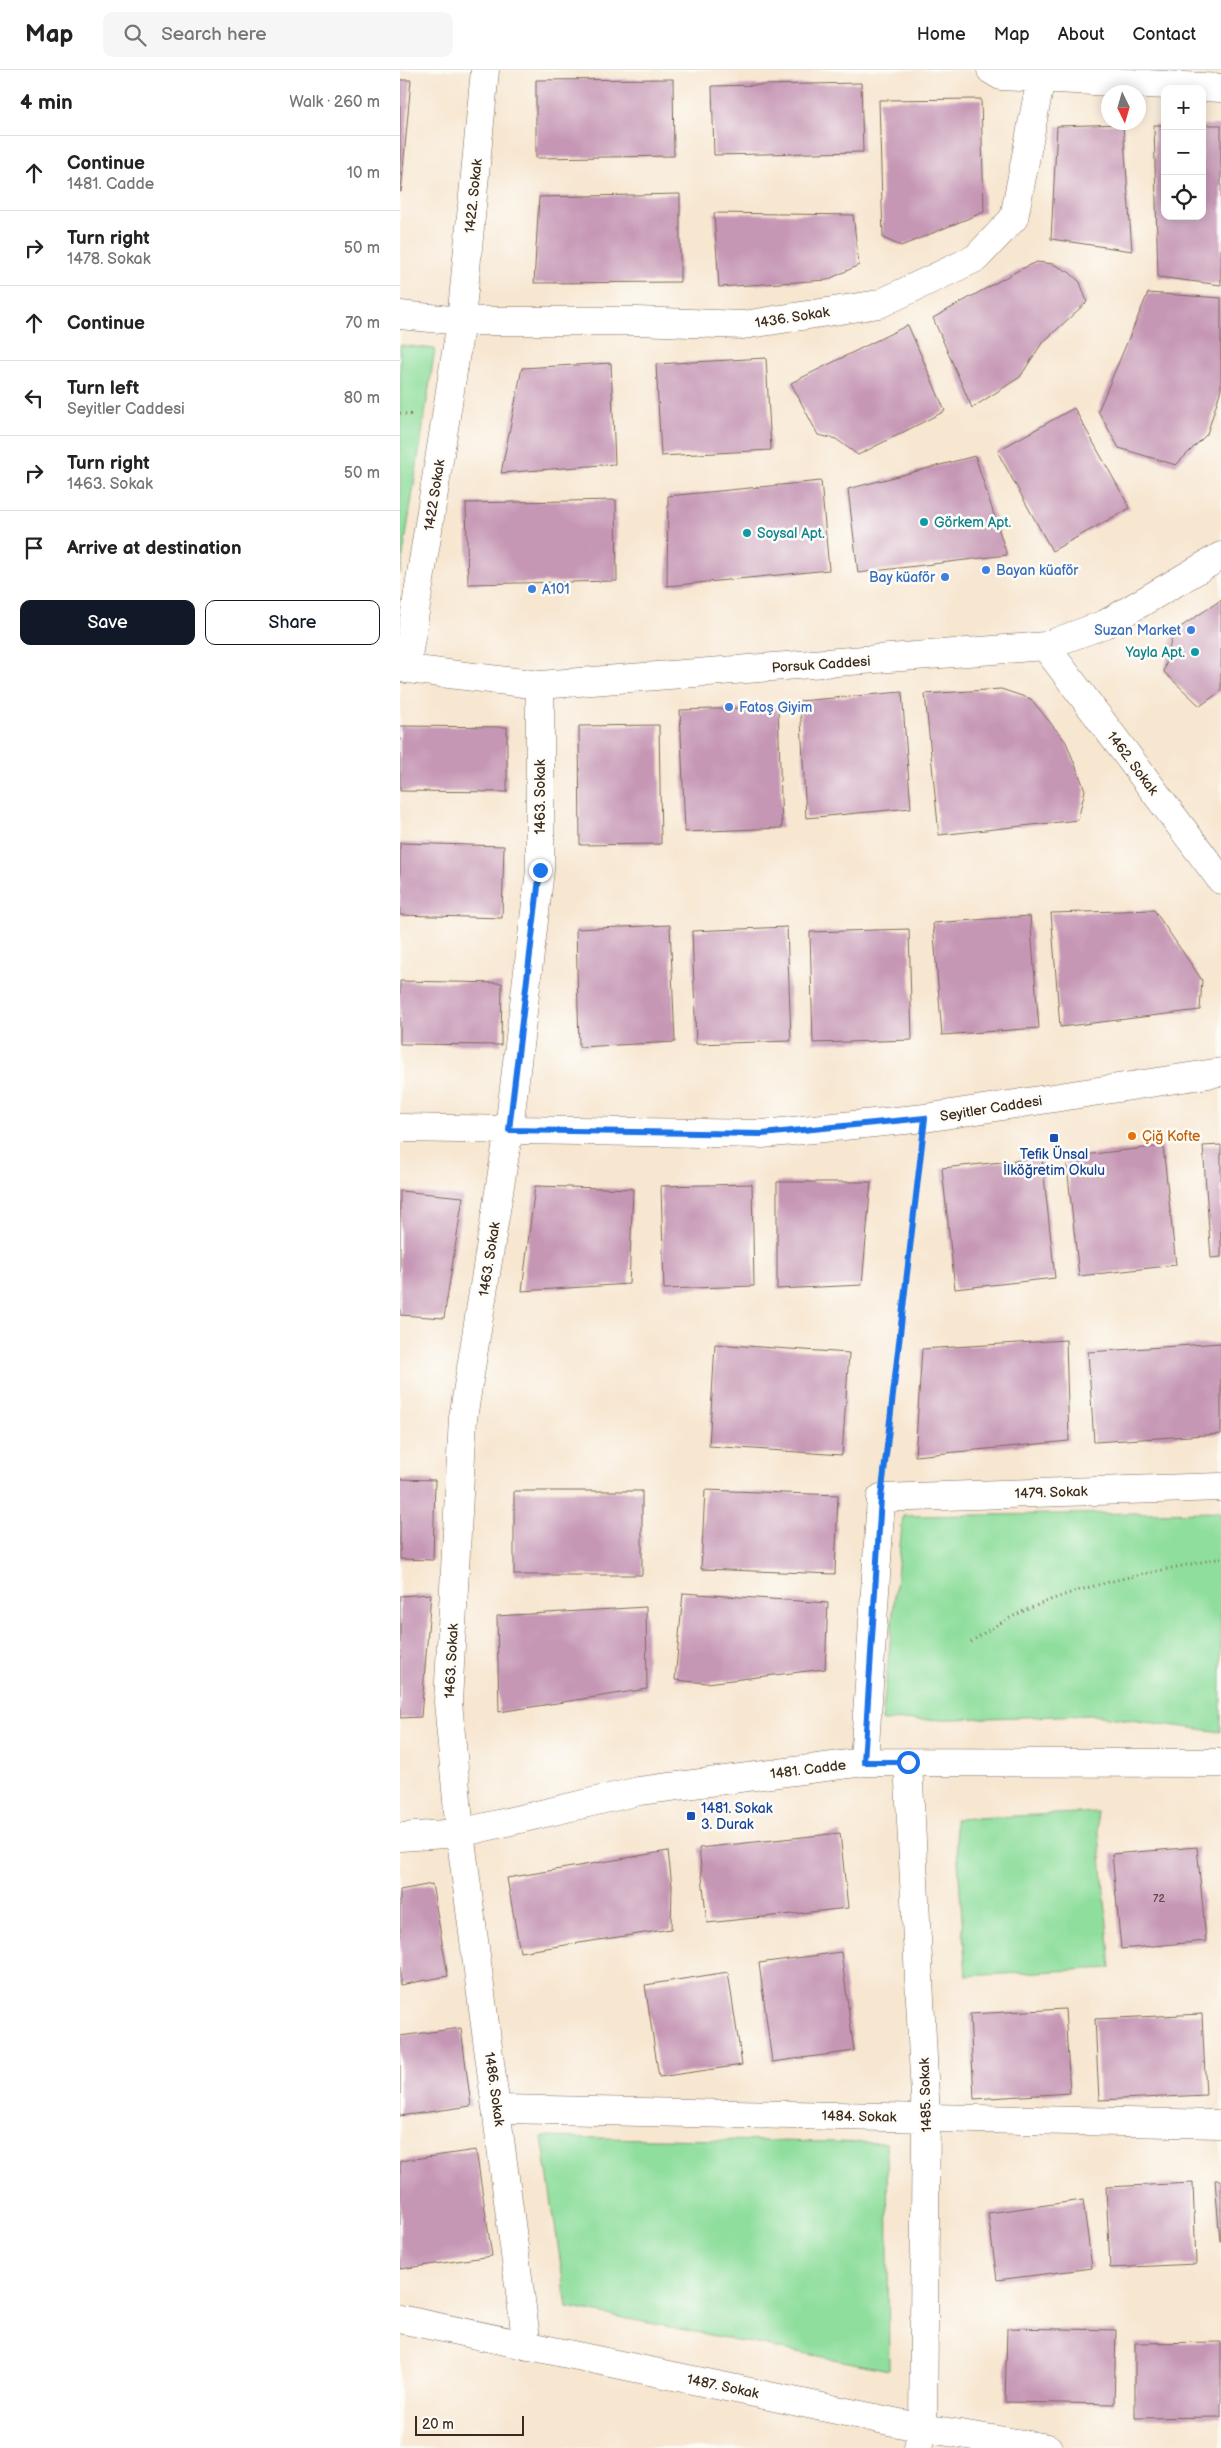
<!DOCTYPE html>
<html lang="en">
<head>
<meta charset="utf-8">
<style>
	:root { --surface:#fff; --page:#f6f6f6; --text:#222; --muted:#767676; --line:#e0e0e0; --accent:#111827 }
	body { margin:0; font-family:"Balsamiq Sans",sans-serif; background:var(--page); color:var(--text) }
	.controls { position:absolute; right:15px; top:15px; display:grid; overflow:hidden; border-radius:10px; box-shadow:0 2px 12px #0003 }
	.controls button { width:45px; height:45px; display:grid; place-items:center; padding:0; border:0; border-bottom:1px solid var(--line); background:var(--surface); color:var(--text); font:25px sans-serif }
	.compass { position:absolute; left:701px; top:15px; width:45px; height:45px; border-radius:50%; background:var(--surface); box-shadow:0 2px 12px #0003; rotate:175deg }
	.scale { position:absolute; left:15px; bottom:12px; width:109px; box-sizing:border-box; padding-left:5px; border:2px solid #3b2a1e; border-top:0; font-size:14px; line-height:18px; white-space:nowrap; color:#3b2a1e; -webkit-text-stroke:4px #fdfcf7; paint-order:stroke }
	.stop { position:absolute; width:15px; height:15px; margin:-11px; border:4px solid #1a73e8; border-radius:50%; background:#fff }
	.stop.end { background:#1a73e8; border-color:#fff; box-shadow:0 1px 5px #0008 }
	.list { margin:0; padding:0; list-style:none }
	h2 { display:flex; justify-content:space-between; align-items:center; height:65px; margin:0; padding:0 20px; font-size:21px }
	h2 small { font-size:16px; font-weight:400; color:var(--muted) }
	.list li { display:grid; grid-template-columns:32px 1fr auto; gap:15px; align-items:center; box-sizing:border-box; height:75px; padding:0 20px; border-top:1px solid var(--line) }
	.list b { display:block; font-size:19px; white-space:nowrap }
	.list p { margin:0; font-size:16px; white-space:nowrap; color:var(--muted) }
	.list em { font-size:16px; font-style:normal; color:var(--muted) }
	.actions { display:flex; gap:10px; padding:15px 20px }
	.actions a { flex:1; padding:11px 0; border:1px solid var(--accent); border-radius:10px; text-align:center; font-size:18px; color:var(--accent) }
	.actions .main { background:var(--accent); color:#fff }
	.icon { flex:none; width:28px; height:28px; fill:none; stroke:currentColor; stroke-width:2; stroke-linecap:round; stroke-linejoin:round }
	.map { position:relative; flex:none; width:821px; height:2378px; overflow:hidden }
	header { display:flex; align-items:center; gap:30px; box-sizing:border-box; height:70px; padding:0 25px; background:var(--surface); border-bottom:1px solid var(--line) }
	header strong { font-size:24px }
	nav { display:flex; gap:28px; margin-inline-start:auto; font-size:18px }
	.search { width:350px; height:45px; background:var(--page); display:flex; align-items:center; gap:12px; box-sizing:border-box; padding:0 18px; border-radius:10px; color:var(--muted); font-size:19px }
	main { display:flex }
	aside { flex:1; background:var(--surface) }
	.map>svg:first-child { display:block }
</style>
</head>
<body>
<header>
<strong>Map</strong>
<div class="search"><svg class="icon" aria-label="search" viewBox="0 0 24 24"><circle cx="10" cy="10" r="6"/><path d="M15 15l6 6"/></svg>Search here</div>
<nav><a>Home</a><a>Map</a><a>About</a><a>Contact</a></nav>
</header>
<main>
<aside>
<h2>4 min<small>Walk · 260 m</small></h2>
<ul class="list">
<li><svg class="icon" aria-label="ahead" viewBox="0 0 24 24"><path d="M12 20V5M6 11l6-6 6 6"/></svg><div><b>Continue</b><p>1481. Cadde</p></div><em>10 m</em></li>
<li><svg class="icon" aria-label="right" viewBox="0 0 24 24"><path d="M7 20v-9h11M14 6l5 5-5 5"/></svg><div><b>Turn right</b><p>1478. Sokak</p></div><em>50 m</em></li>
<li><svg class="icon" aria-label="ahead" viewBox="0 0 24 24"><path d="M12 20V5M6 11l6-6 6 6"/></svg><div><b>Continue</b></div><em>70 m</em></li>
<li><svg class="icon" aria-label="left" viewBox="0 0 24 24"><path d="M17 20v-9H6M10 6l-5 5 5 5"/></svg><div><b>Turn left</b><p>Seyitler Caddesi</p></div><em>80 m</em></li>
<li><svg class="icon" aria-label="right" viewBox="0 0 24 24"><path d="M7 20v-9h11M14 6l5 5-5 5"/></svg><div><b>Turn right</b><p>1463. Sokak</p></div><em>50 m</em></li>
<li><svg class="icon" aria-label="arrive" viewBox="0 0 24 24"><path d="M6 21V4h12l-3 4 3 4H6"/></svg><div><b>Arrive at destination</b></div></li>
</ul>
<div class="actions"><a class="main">Save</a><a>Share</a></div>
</aside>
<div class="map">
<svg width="821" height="2378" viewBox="0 0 821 2378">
	<rect width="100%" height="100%" fill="#fdfcf7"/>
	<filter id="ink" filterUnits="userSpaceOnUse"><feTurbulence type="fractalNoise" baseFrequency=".02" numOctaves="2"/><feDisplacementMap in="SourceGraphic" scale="10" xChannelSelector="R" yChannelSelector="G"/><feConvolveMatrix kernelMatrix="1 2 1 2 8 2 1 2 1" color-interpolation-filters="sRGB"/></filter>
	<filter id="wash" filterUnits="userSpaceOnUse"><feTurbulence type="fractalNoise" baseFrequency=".0096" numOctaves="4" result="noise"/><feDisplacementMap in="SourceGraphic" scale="20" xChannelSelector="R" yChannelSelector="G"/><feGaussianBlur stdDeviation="1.12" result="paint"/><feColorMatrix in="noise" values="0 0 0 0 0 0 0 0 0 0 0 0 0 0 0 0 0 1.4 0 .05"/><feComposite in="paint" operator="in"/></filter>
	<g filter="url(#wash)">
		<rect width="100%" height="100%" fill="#f7e6d0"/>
		<path fill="#8fde9d" stroke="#65845e" d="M0 275 35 279 0 505Z
			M821 1442V1662L693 1645 482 1651 503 1446Z
			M697 1742 711 1898 566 1906 555 1749Z
			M142 2067 487 2073 489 2300 167 2237Z"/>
		<g id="blocks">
			<path fill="#c697b5" d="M273 9 274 86 136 88V10Z
				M0 10H11L1 122H0Z
				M461 13 463 82 314 85 312 16Z
				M581 29 584 142 501 176 483 168 479 30Z
				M723 54 732 181 651 169 657 56Z
				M754 55H765V146H802V55H821V215L758 207Z
				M280 124V212L134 213 139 127Z
				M314 143 453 145 459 195 427 210 319 217Z
				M637 192 653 194 669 202 680 212 687 232 642 273 620 307 572 338 533 248 619 200Z
				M748 223 821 228V319L807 364 776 395 719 378 698 341Z
				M508 255 545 341 458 385 436 369 418 365 391 313Z
				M366 288 371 380 261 386 256 294Z
				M211 293 215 394 101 403 122 298Z
				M674 338 730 438 652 481 597 381Z
				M575 386 607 485 458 503 448 419Z
				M421 411 429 500 267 516 268 426Z
				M216 430 217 511 68 514 66 433Z
				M821 530V621L800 636 764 602 773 562Z
				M601 619 631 629 666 672 685 720 678 750 539 765 525 624Z
				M502 622 511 738 406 748 400 631Z
				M378 637 382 758 285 762 280 640Z
				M259 655 261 774 180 775 179 656Z
				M0 656 107 657V722L0 721Z
				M0 773 104 776 102 848 0 845Z
				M754 840 802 910 800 940 660 957 651 843Z
				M630 846 639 958 542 965 533 853Z
				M270 855 275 972 179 977 176 859Z
				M387 857 391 971 296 974 292 861Z
				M509 859 512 970 413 973 410 862Z
				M0 911 102 913 101 975 0 974Z
				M821 1075V1187L811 1188 803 1076Z
				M763 1076 776 1195 679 1206 666 1087Z
				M642 1088 655 1208 555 1219 542 1098Z
				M377 1112H471L462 1215 377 1219Z
				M352 1114 354 1216 264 1219 261 1116Z
				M135 1116 233 1119 229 1214 122 1221Z
				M0 1121 63 1127 44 1248 0 1245Z
				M666 1270 669 1371 515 1386 522 1279Z
				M821 1273V1364L694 1372 688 1282Z
				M315 1274 449 1283 442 1385 309 1376Z
				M0 1409 35 1410 33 1490 0 1489Z
				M305 1420 438 1425 435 1504 301 1499Z
				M114 1421H242V1505H114Z
				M283 1523 428 1533 425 1599 307 1613 275 1610Z
				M31 1524 21 1647 0 1648V1526Z
				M246 1537 247 1619 99 1642 97 1546Z
				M440 1763 448 1838 307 1853 299 1778Z
				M797 1777 806 1871 721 1879 712 1784Z
				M268 1781 272 1816 271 1859 120 1882 107 1808Z
				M32 1814 48 1906 0 1915V1820Z
				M441 1882 454 1981 372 1992 359 1893Z
				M328 1902 342 1995 259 2007 245 1915Z
				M665 1939 670 2023 574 2029 570 1944Z
				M802 1944 806 2025 699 2030 695 1949Z
				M61 1958 71 2036 0 2046V1966Z
				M76 2080 92 2186 0 2199V2091Z
				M815 2110H821V2171H820Z
				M793 2113 796 2194 710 2198 706 2117Z
				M683 2130 692 2198 597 2210 588 2143Z
				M607 2258 716 2260 714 2334 605 2332Z
				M821 2272V2347L735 2348V2273Z"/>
		</g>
	</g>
	<g filter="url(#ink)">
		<use href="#blocks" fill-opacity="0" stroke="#7d6c5c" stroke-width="1"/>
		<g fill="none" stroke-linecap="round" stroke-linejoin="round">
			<g stroke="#7d6c5c" stroke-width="29">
				<path id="minor" d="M591 0 601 6 821 18
					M0 245 61 251H237L343 255 479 234 576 188 614 148 641 8
					M645 576 821 810
					M0 598 140 615 645 576 705 554 821 486
					M6 599 61 251 85 0
					M0 1058 362 1064 525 1048 821 1002
					M464 1692 481 1428 821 1417
					M508 1692 526 2047 523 2358 518 2378
					M0 1767 60 1763 239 1721 464 1692 821 1693
					M98 2039 821 2054
					M0 2249 523 2358 648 2378
					M127 2276 60 1763 48 1632 63 1348 109 1059 140 800V615"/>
			</g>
			<path stroke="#7d6c5c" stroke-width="3" stroke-dasharray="1 4" stroke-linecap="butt" d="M0 343 14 345
				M484 1395 522 1081
				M571 1572C643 1519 735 1506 821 1488"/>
			<use href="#minor" stroke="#fff" stroke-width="28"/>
		</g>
	</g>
	<g fill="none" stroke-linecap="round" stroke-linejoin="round" filter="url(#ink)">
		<path stroke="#1a73e8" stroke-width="6" d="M140 800 109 1060 362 1064 525 1048 481 1428 464 1692H508"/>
	</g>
	<g fill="#0f9aa8" stroke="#fdfcf7" stroke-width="2">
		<circle cx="524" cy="452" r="5"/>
		<circle cx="347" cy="463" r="5"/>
		<circle cx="795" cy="582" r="5"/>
	</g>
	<g fill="#3f7fe0" stroke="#fdfcf7" stroke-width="2">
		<circle cx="586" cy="500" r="5"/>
		<circle cx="545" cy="507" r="5"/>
		<circle cx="132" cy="519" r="5"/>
		<circle cx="791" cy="560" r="5"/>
		<circle cx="329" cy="637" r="5"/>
	</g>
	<circle fill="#e8710a" stroke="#fdfcf7" stroke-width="2" cx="732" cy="1066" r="5"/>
	<g fill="#1a4fb4" stroke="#fdfcf7" stroke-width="2">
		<rect x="649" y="1063" width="10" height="10" rx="2.5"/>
		<rect x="286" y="1741" width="10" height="10" rx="2.5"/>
	</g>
	<g text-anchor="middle" stroke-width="5" stroke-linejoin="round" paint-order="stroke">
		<g font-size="11" fill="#5e4544">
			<text x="759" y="1832">72</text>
		</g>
		<g font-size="14" fill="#3b2a1e" stroke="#fdfcf7">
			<text transform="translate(73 126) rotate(-84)" y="5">1422. Sokak</text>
			<text transform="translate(392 247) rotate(-9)" y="5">1436. Sokak</text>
			<text transform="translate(34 425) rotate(-81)" y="5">1422 Sokak</text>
			<text transform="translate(421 594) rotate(-4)" y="5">Porsuk Caddesi</text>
			<text transform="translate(733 693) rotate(53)" y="5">1462. Sokak</text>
			<text transform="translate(140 727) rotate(-90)" y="5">1463. Sokak</text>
			<text transform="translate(591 1038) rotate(-9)" y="5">Seyitler Caddesi</text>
			<text transform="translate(89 1189) rotate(-81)" y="5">1463. Sokak</text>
			<text transform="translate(651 1422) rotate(-2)" y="5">1479. Sokak</text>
			<text transform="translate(51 1591) rotate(-87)" y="5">1463. Sokak</text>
			<text transform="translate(408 1699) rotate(-7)" y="5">1481. Cadde</text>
			<text transform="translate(95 2019) rotate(82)" y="5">1486. Sokak</text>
			<text transform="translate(525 2025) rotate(-92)" y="5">1485. Sokak</text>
			<text transform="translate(459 2046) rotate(1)" y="5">1484. Sokak</text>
			<text transform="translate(323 2316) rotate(12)" y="5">1487. Sokak</text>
		</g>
		<g font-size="14" fill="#0d838f" stroke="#fdfcf7" text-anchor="start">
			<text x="534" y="457">Görkem Apt.</text>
			<text x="357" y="468">Soysal Apt.</text>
			<text x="785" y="587" text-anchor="end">Yayla Apt.</text>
		</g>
		<g font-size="14" fill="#366cbe" stroke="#fdfcf7" text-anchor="start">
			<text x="596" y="505">Bayan küaför</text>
			<text x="535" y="512" text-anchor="end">Bay küaför</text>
			<text x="142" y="524">A101</text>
			<text x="781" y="565" text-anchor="end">Suzan Market</text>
			<text x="339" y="642">Fatoş Giyim</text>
		</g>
		<g font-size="14" fill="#c56008" stroke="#fdfcf7" text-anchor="start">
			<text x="742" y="1071">Çiğ Kofte</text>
		</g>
		<g font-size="14" fill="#164399" stroke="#fdfcf7">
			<text x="654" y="1089">Tefik Ünsal<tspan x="654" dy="16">İlköğretim Okulu</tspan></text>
			<text x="301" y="1743" text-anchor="start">1481. Sokak<tspan x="301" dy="16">3. Durak</tspan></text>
		</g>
	</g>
</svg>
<div class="controls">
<button>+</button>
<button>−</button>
<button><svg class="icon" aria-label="locate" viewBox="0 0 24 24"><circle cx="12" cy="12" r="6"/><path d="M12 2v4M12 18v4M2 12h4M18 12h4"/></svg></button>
</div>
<svg class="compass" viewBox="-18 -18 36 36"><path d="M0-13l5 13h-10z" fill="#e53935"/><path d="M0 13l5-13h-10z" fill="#767676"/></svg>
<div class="scale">20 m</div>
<div class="stop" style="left:508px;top:1692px"></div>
<div class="stop end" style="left:140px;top:800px"></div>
</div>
</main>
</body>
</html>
